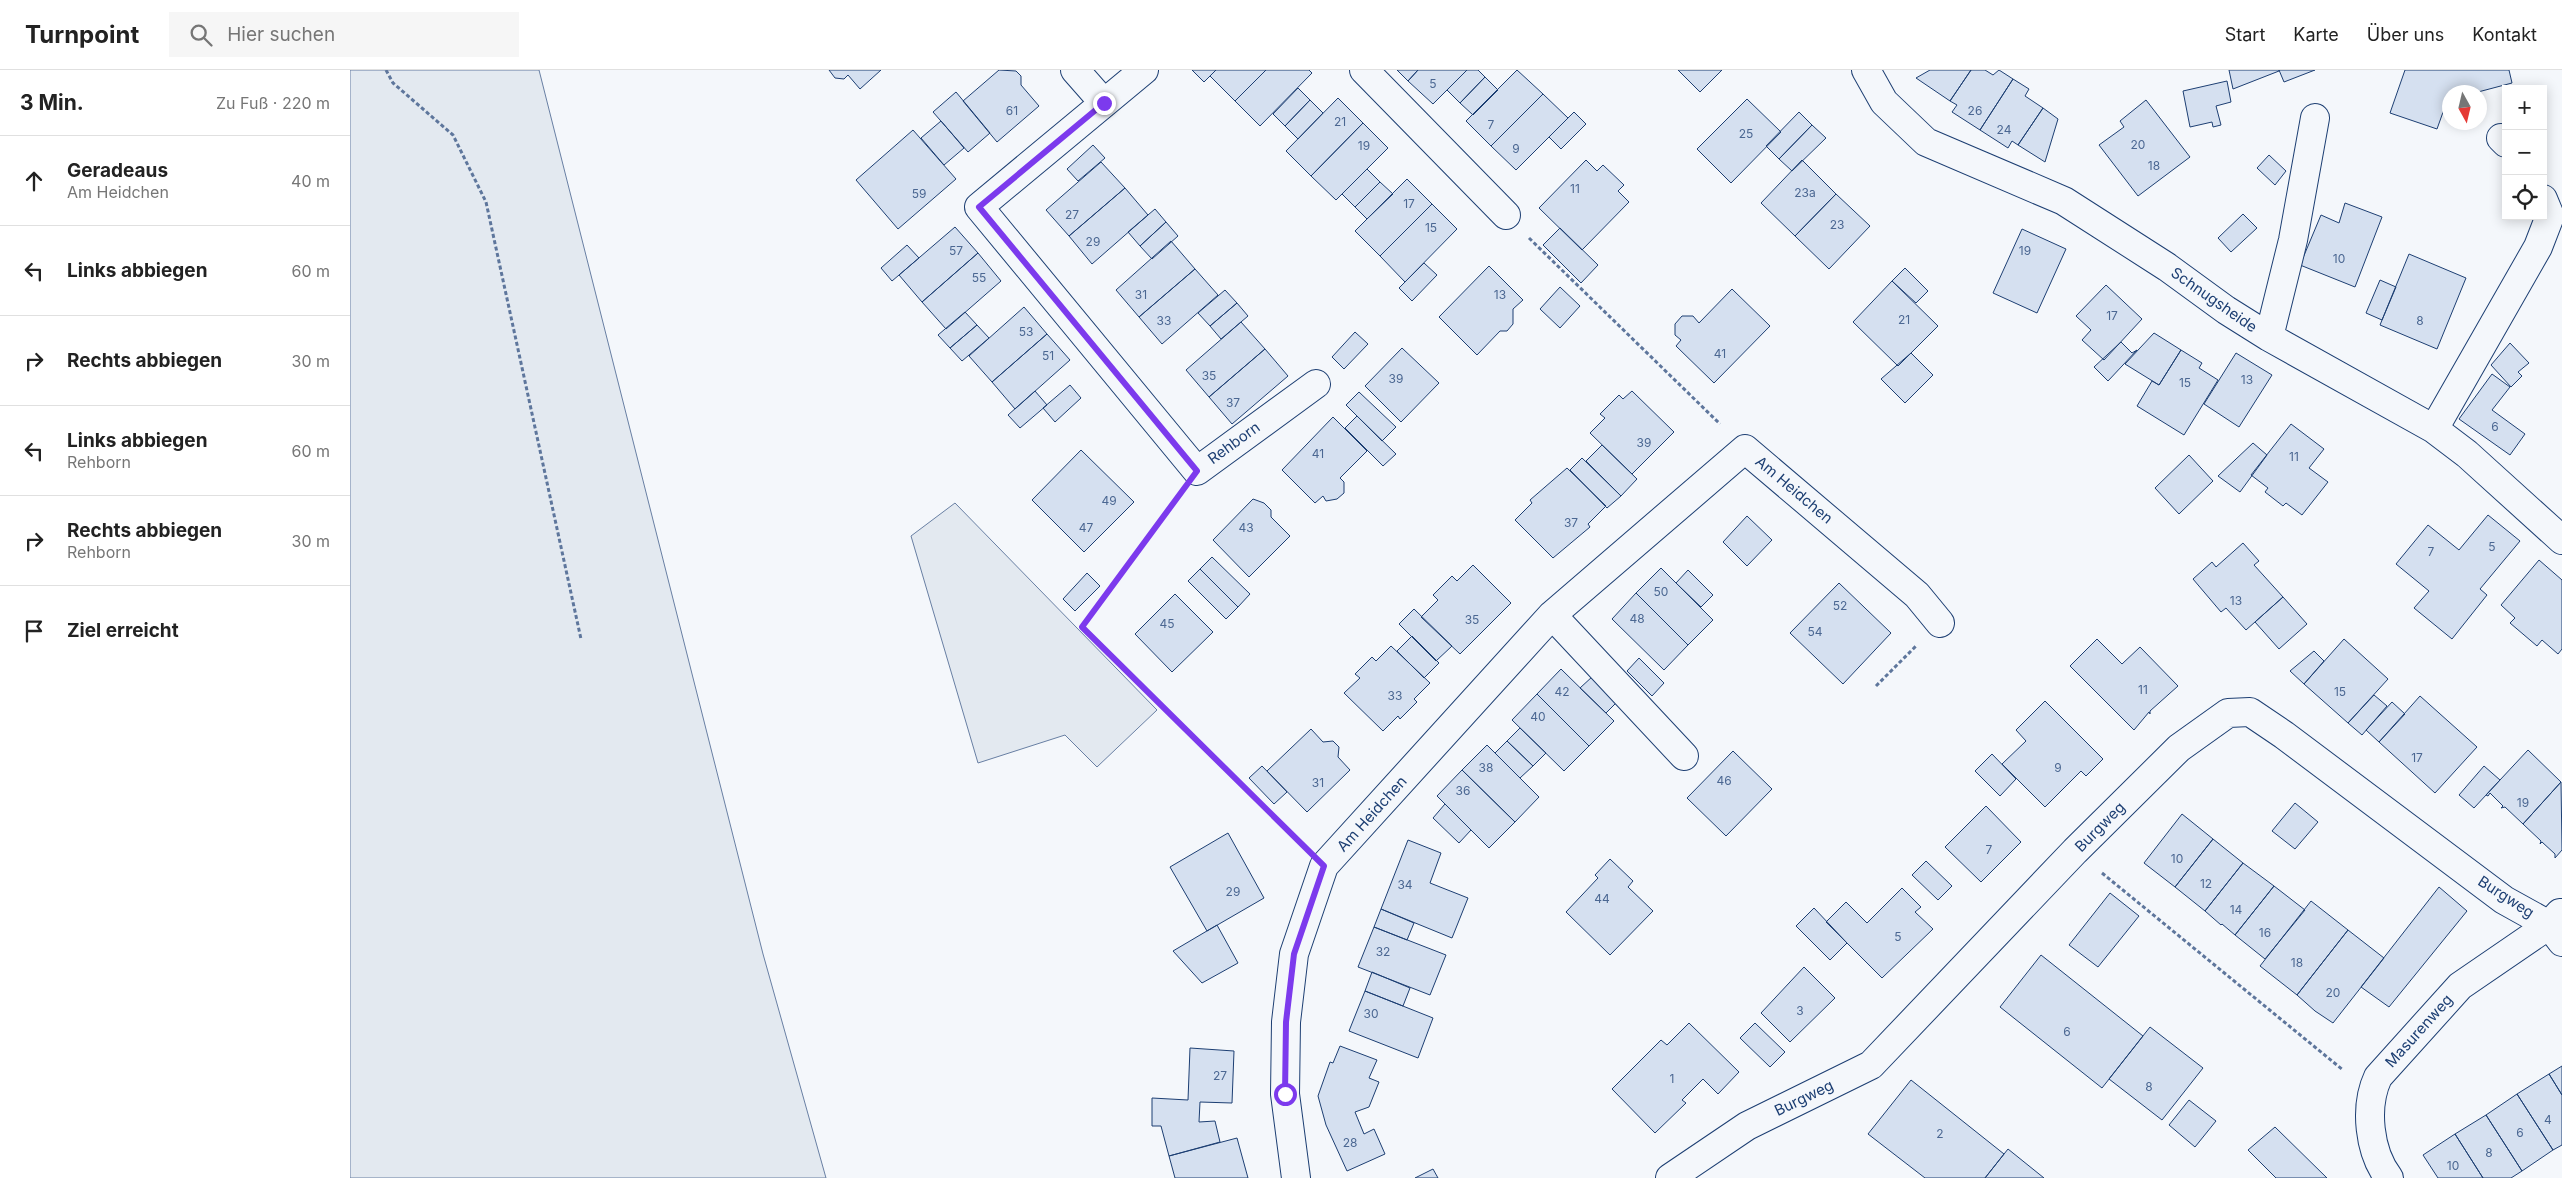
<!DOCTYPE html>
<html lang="de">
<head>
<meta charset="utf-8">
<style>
	:root { --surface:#fff; --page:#f6f6f6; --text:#222; --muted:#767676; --line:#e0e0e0 }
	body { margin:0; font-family:Inter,sans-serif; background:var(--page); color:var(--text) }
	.controls { position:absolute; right:15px; top:15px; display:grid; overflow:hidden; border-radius:0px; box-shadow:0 2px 12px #0003 }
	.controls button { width:45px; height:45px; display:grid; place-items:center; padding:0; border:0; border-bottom:1px solid var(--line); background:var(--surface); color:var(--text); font:25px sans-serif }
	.compass { position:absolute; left:2092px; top:15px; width:45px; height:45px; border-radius:50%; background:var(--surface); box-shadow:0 2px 12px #0003; rotate:172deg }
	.stop { position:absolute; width:15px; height:15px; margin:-11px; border:4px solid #7c3aed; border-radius:50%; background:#fff }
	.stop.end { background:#7c3aed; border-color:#fff; box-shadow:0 1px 5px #0008 }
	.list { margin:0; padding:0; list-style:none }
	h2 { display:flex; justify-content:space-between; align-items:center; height:65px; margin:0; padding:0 20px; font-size:21px }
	h2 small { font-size:16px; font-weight:400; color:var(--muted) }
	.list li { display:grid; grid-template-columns:32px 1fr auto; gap:15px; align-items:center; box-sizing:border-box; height:90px; padding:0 20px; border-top:1px solid var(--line) }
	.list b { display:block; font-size:19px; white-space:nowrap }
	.list p { margin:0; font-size:16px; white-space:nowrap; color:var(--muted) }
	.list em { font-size:16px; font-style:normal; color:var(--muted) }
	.icon { flex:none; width:28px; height:28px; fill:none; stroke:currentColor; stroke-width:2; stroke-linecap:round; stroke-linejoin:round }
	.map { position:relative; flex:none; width:2212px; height:1108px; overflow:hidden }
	header { display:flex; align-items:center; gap:30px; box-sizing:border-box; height:70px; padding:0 25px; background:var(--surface); border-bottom:1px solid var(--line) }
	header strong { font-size:24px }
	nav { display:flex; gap:28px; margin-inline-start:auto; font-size:18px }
	.search { width:350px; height:45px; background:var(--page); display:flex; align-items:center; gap:12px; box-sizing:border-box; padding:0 18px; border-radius:0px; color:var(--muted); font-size:19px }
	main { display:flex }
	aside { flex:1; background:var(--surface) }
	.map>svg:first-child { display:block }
</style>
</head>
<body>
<header>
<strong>Turnpoint</strong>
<div class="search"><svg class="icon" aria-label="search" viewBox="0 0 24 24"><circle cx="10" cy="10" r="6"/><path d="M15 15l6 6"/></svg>Hier suchen</div>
<nav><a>Start</a><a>Karte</a><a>Über uns</a><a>Kontakt</a></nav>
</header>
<main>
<aside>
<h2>3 Min.<small>Zu Fuß · 220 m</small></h2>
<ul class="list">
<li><svg class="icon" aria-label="ahead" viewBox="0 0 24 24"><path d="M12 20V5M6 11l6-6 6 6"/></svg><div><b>Geradeaus</b><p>Am Heidchen</p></div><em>40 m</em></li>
<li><svg class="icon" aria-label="left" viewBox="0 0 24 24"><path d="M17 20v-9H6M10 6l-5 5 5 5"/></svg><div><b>Links abbiegen</b></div><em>60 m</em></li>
<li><svg class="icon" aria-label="right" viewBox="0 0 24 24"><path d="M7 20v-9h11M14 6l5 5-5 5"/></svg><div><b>Rechts abbiegen</b></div><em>30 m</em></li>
<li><svg class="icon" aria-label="left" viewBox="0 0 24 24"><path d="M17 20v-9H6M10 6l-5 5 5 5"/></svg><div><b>Links abbiegen</b><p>Rehborn</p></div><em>60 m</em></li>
<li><svg class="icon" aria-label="right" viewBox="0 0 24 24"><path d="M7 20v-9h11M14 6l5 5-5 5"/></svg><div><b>Rechts abbiegen</b><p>Rehborn</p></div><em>30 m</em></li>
<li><svg class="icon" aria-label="arrive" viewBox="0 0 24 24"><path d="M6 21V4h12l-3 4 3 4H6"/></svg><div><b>Ziel erreicht</b></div></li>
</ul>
</aside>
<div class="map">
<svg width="2212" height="1108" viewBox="0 0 2212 1108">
	<rect width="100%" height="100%" fill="#f4f7fb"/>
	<path fill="#e3e9f0" stroke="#687fa3" d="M0 0H189L413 884 476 1108H0Z
		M605 433 807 640 747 697 715 665 628 693 561 466Z"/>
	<path fill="#d5e0f0" stroke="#1d3f73" d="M479 0H531L510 19 498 5 494 9 485 8Z
		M649 0 666 1 671 6V15L689 36 647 72 613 31Z
		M842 0H866L854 12Z
		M866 0H916L885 31 860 6Z
		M916 0H959L962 3 910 56 885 31Z
		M1047 0H1068L1058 11Z
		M1068 0H1117L1083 34 1058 11Z
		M1117 0H1128L1135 7 1110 33 1097 20Z
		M1167 0 1193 24 1141 76 1116 51Z
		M1328 0H1372L1350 22Z
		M1580 0H1621L1600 31 1566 8Z
		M1621 0H1635L1643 5 1649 0 1663 9 1630 60 1602 42 1607 35 1600 31Z
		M1879 0H1929V1L1883 19Z
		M1929 0H1965L1934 12Z
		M2055 0H2159L2162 13 2128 22H2100V31H2097L2087 59 2040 43Z
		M1135 7 1148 20 1123 45 1110 33Z
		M1663 9 1679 19 1675 26 1693 38 1668 75 1662 71 1658 78 1630 60Z
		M1877 11 1881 32 1866 36 1871 55 1863 57 1862 52 1840 57 1833 21Z
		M948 18 960 30 935 56 923 44Z
		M606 22 640 63 618 82 583 42Z
		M1193 24 1218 48 1166 100 1141 76Z
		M988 28 1013 53 961 106 936 81Z
		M1397 29 1431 62 1381 113 1347 79Z
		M960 30 973 43 948 69 935 56Z
		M1796 30 1840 87 1788 126 1749 75 1774 57 1770 51Z
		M1693 38 1708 49 1695 92 1668 75Z
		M1224 42 1236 54 1211 79 1199 67Z
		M1449 42 1462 55 1429 89 1416 76Z
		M591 51 614 78 594 95 571 68Z
		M1013 53 1038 78 986 130 961 106Z
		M1462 55 1476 68 1442 101 1429 89Z
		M563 60 606 109 548 159 506 110Z
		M743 75 755 88 728 111 717 99Z
		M1919 85 1936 101 1925 115 1907 98Z
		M1236 90 1247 101 1253 95 1274 115 1268 121 1279 132 1232 180 1189 138Z
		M1452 90 1486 124 1445 166 1411 133Z
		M751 92 775 118 719 166 696 140Z
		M1017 99 1030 112 1005 137 992 124Z
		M1057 109 1082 134 1030 186 1005 161Z
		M1030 112 1043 124 1017 149 1005 137Z
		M775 118 798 145 742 194 719 166Z
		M1486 124 1520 156 1479 199 1445 166Z
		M1995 133 2032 147 2005 217 1950 195 1971 145 1989 153Z
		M1082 134 1107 159 1055 212 1030 186Z
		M805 139 816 152 790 176 778 162Z
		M1893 144 1907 158 1881 182 1868 168Z
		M816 152 828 166 802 189 790 176Z
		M605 157 628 183 572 232 549 205Z
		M1210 158 1248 195 1231 213 1193 175Z
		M1672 159 1716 179 1687 243 1643 223Z
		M821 171 845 199 789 247 766 220Z
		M557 175 569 188 542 211 531 198Z
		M628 183 651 211 596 259 572 232Z
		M2059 184 2116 208 2087 279 2030 255Z
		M1074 193 1087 205 1062 231 1049 218Z
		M1139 196 1173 230 1163 239V254L1157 261H1150L1127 285 1089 247Z
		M1555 198 1578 221 1566 233 1542 211Z
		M845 199 868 225 812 274 789 247Z
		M2030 210 2046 217 2032 250 2016 243Z
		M1542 211 1588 256 1548 296 1503 252Z
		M1756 215 1792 249 1754 290 1732 270 1741 260 1726 246Z
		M1210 217 1230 236 1210 258 1190 239Z
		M1382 219 1420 256 1364 313 1326 276 1331 270 1325 265V254L1332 246H1343L1349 253Z
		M875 220 887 233 860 256 848 243Z
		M887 233 898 246 871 269 860 256Z
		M674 237 697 264 642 312 619 286Z
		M615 242 627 255 600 278 588 265Z
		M891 252 915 279 859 327 836 300Z
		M627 255 639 268 612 291 600 278Z
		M1005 262 1018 274 994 299 982 287Z
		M1804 263 1831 280 1809 315 1775 294Z
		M697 264 720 290 665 339 642 312Z
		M1771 272 1782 283 1787 280 1758 311 1744 297Z
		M2160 273 2179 293 2168 302 2172 306 2161 317 2141 295Z
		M1052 278 1089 313 1051 352 1015 316Z
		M915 279 938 306 882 354 859 327Z
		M1831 280 1852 293 1849 298 1868 310 1834 365 1787 336 1802 311 1809 315Z
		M1561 283 1583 305 1555 333 1531 309Z
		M1886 283 1922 305 1889 357 1854 334Z
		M2142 304 2160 317 2142 340 2175 364 2160 385 2109 349Z
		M720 315 731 328 705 352 693 338Z
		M685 321 697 335 670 358 658 345Z
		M1282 321 1324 362 1282 404 1240 363 1255 348 1250 344 1269 325 1273 329Z
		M1009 322 1046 357 1032 371 996 335Z
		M1007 346 1046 384 1033 396 995 358Z
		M983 347 1017 381 990 408 994 412V423L987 429 976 431 973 426 965 433 932 400Z
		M1941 354 1974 379 1959 398 1978 412 1952 445 1936 433 1933 436 1915 422 1918 418 1901 405Z
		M1903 373 1917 385 1890 422 1868 406Z
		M1252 375 1287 409 1271 426 1236 391Z
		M731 380 784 432 734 482 682 430Z
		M1839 385 1863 411 1829 444 1805 418Z
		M1232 388 1271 426 1257 438 1220 400Z
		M1217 398 1256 436 1238 454 1240 457 1203 488 1165 450 1182 433 1180 430Z
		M903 429 914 433 921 440V447L940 466 899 507 863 470Z
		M2138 445 2170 471 2130 519 2137 525 2102 569 2064 538 2079 521 2046 494 2078 455 2109 480Z
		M1397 446 1422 470 1397 496 1373 472Z
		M1893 473 1909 491 1904 495 1933 527 1896 560 1876 538 1871 542 1843 509 1862 492 1866 497Z
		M862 487 900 524 888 537 850 499Z
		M2189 490 2212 510V579L2208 584 2192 570 2187 576 2160 553 2165 548 2151 535Z
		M1123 495 1161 533 1110 584 1071 547 1088 530 1083 525 1102 506 1107 511Z
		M1311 498 1363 550 1338 575 1286 523Z
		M850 499 888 537 876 549 838 511Z
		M1338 500 1363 525 1351 537 1326 513Z
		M737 503 750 516 725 541 713 529Z
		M1489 513 1541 563 1493 614 1440 563Z
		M1286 523 1338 575 1314 600 1262 549Z
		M825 524 863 562 822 602 785 564Z
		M1933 527 1957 554 1929 579 1905 552Z
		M1064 539 1102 576 1086 591 1049 554Z
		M1062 566 1089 593 1074 608 1047 581Z
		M1747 569 1772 594 1790 577 1828 616 1800 641V644L1799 642 1784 660 1720 596Z
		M1994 569 2038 609 1998 653 1954 614Z
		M1041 576 1080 613 1064 629 1067 632 1050 649 1048 646 1033 661 994 623 1010 608 1005 604 1022 587 1026 591Z
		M1964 581 1974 591 1954 614 1940 601Z
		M1289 588 1314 613 1302 626 1277 601Z
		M1211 599 1264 651 1239 676 1187 624Z
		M1243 606 1268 631 1256 643 1230 618Z
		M1187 624 1239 676 1214 701 1162 650Z
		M2024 625 2037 636 2012 665 1998 653Z
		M2070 626 2127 677 2085 723 2029 672Z
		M1695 631 1753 689 1736 706 1731 701 1695 737 1652 694 1676 671 1666 660Z
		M2042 632 2055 644 2029 672 2016 660Z
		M1170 658 1196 683 1183 696 1157 671Z
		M961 659 973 672 983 671 989 677 988 687 1000 700 957 742 917 701Z
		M1157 671 1183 696 1170 708 1145 683Z
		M1137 675 1189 727 1165 752 1112 700Z
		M2178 680 2211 712 2173 754 2155 737 2151 738 2153 736 2140 723 2138 726 2136 725Z
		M1383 681 1422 719 1376 766 1337 728Z
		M1642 684 1666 709 1650 726 1625 701Z
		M912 696 937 722 924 734 899 708Z
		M2134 696 2150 710 2124 738 2109 725Z
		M1112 700 1165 752 1139 778 1087 726Z
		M2211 712 2212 780 2205 788V784L2192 772 2190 774 2191 771 2173 754Z
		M1945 733 1968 752 1945 779 1922 761Z
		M1095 734 1121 760 1109 773 1083 748Z
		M1636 736 1671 772 1631 812 1595 777Z
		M1832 744 1863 769 1825 817 1794 793Z
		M878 763 914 828 857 861 820 797Z
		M1863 769 1893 793 1855 841 1825 817Z
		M1058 770 1091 783 1080 813 1118 828 1102 868 1031 839Z
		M1260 789 1283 811 1278 817 1303 841 1260 885 1216 842 1248 808 1245 805Z
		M1576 791 1602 816 1588 830 1562 805Z
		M1893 793 1924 816 1885 865 1872 854 1871 855 1855 841Z
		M1924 816 1955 840 1915 889 1885 865Z
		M2089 817 2117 841 2039 937 2011 917Z
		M1552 818 1571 837 1565 842 1583 859 1532 908 1476 852 1496 832 1517 853Z
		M1760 823 1789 846 1748 897 1719 875Z
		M1961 831 1998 860 1947 925 1910 896Z
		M1464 838 1497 873 1480 890 1446 856Z
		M1031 839 1064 853 1057 870 1024 857Z
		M867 855 888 893 852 913 823 881Z
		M1024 857 1096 885 1080 925 1008 897Z
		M1998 860 2034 888 1983 953 1965 941 1947 925Z
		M1691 885 1793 966 1752 1018 1650 937Z
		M1454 897 1485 928 1440 972 1411 943Z
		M1022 902 1060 918 1053 936 1015 921Z
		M1015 921 1083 948 1068 988 999 961Z
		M1339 953 1389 1002 1368 1024 1353 1009 1332 1030 1336 1033 1305 1063 1262 1019 1311 970 1317 975Z
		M1405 953 1435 982 1420 997 1390 968Z
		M1800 957 1853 998 1812 1050 1759 1009Z
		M990 976 1027 990 1019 1008 1029 1012 1019 1037 1005 1042 1014 1064 1024 1059 1035 1084 997 1101 976 1055 968 1026 980 992 983 993Z
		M840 978 884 981 882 1033 850 1032 849 1052 865 1051 870 1072 819 1086 811 1056H802V1028L838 1030Z
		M2212 996V1025L2199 1004Z
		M2199 1004 2212 1025V1075L2203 1080 2167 1024Z
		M1561 1010 1654 1084 1635 1108H1575L1518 1064Z
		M2167 1024 2203 1080 2172 1101 2136 1045Z
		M1839 1030 1866 1051 1845 1077 1819 1055Z
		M2136 1045 2172 1101 2161 1108H2133L2105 1064Z
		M1925 1057 1977 1108H1926L1898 1080Z
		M2105 1064 2133 1108H2088L2073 1085Z
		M887 1068 898 1108H825L819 1086Z
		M1658 1079 1694 1108H1635Z
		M1083 1099 1088 1108H1065Z"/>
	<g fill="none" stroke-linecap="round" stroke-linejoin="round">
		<g stroke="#1d3f73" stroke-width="30">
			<path id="minor" d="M725 0 754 33
				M794 0 629 137 847 401 966 314
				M1014 0 1156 145
				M1516 0 1534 32 1576 72 1714 131 1817 197 1876 240 1919 267 2084 359 2117 384 2212 470
				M2151 68 2156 73
				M1919 267 1943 170 1965 48
				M2084 359 2188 177 2200 146 2193 129
				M1202 545 1334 686
				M946 1108 935 1024 936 952 944 884 974 796 1202 545 1395 379 1567 525 1590 553
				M1320 1108 1397 1056 1521 995 1725 781 1829 678 1878 643 1900 642 1934 665 2154 830 2199 855 2212 872
				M2039 1108C2019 1082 2014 1037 2028 1007L2110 916 2199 855 2210 843"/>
		</g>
		<path stroke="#5e769c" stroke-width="3" stroke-dasharray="4 2.5" stroke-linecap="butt" d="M36 0 43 13 103 65 136 132 231 569
			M1179 168 1370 354
			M827 428 732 557 950 772
			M1526 616 1566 576
			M1752 803 1993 1000"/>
		<use href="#minor" stroke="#f4f7fb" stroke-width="28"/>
	</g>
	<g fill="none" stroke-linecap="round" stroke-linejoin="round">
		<path stroke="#7c3aed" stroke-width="6" d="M754 33 629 137 847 401 732 557 974 796 944 884 936 952 935 1024"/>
	</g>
	<g text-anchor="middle" stroke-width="4" stroke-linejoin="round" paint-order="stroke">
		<g font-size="12" fill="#4b6792">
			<text x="1083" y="18">5</text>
			<text x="662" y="45">61</text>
			<text x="1625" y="45">26</text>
			<text x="990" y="56">21</text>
			<text x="1141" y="59">7</text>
			<text x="1654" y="64">24</text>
			<text x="1396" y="68">25</text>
			<text x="1788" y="79">20</text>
			<text x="1014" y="80">19</text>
			<text x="1166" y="83">9</text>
			<text x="1804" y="100">18</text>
			<text x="1225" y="123">11</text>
			<text x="1455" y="127">23a</text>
			<text x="569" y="128">59</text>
			<text x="1059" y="138">17</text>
			<text x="722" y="149">27</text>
			<text x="1487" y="159">23</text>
			<text x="1081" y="162">15</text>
			<text x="743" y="176">29</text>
			<text x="606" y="185">57</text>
			<text x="1675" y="185">19</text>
			<text x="1989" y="193">10</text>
			<text x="629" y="212">55</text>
			<text x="791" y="229">31</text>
			<text x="1150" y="229">13</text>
			<text x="1762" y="250">17</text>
			<text x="1554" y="254">21</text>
			<text x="814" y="255">33</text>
			<text x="2070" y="255">8</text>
			<text x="676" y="266">53</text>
			<text x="1370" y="288">41</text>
			<text x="698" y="290">51</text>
			<text x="859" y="310">35</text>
			<text x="1046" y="313">39</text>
			<text x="1897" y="314">13</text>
			<text x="1835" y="317">15</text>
			<text x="883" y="337">37</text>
			<text x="2145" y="361">6</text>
			<text x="1294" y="377">39</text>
			<text x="968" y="388">41</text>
			<text x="1944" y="391">11</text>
			<text x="759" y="435">49</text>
			<text x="1221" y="457">37</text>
			<text x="736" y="462">47</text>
			<text x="896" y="462">43</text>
			<text x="2142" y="481">5</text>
			<text x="2081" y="486">7</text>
			<text x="1311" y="526">50</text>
			<text x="1886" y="535">13</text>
			<text x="1490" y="540">52</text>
			<text x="1287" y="553">48</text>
			<text x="1122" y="554">35</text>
			<text x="817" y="558">45</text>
			<text x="1465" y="566">54</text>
			<text x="1793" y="624">11</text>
			<text x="1212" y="626">42</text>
			<text x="1990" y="626">15</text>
			<text x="1045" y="630">33</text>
			<text x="1188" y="651">40</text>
			<text x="2067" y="692">17</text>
			<text x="1136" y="702">38</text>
			<text x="1708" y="702">9</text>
			<text x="1374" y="715">46</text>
			<text x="968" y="717">31</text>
			<text x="1113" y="725">36</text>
			<text x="2173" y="737">19</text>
			<text x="1639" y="784">7</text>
			<text x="1827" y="793">10</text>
			<text x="1856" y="818">12</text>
			<text x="1055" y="819">34</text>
			<text x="883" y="826">29</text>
			<text x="1252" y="833">44</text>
			<text x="1886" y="844">14</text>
			<text x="1915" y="867">16</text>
			<text x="1548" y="871">5</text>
			<text x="1033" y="886">32</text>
			<text x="1947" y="897">18</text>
			<text x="1983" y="927">20</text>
			<text x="1450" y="945">3</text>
			<text x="1021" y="948">30</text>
			<text x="1717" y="966">6</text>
			<text x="870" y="1010">27</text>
			<text x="1322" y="1013">1</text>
			<text x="1799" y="1021">8</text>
			<text x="2198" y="1054">4</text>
			<text x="2170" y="1067">6</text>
			<text x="1590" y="1068">2</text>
			<text x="1000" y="1077">28</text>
			<text x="2139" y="1087">8</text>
			<text x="2103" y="1100">10</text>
		</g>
		<g font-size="15" fill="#1d3f73" stroke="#f4f7fb">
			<text transform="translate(1864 230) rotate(35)" y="5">Schnugsheide</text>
			<text transform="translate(884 373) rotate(-36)" y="5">Rehborn</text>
			<text transform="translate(1444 420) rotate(40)" y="5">Am Heidchen</text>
			<text transform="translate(1022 744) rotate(-48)" y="5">Am Heidchen</text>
			<text transform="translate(1750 757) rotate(-45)" y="5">Burgweg</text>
			<text transform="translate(2156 827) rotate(33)" y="5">Burgweg</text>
			<text transform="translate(2069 961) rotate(-48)" y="5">Masurenweg</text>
			<text transform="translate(1454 1028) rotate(-26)" y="5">Burgweg</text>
		</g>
	</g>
</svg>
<div class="controls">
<button>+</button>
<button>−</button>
<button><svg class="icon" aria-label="locate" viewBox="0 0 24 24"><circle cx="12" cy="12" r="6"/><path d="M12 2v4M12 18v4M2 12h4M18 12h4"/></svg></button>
</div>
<svg class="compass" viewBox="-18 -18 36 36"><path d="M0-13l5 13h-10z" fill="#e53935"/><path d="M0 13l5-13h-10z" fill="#767676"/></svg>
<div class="stop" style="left:935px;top:1024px"></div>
<div class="stop end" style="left:754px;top:33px"></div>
</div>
</main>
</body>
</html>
